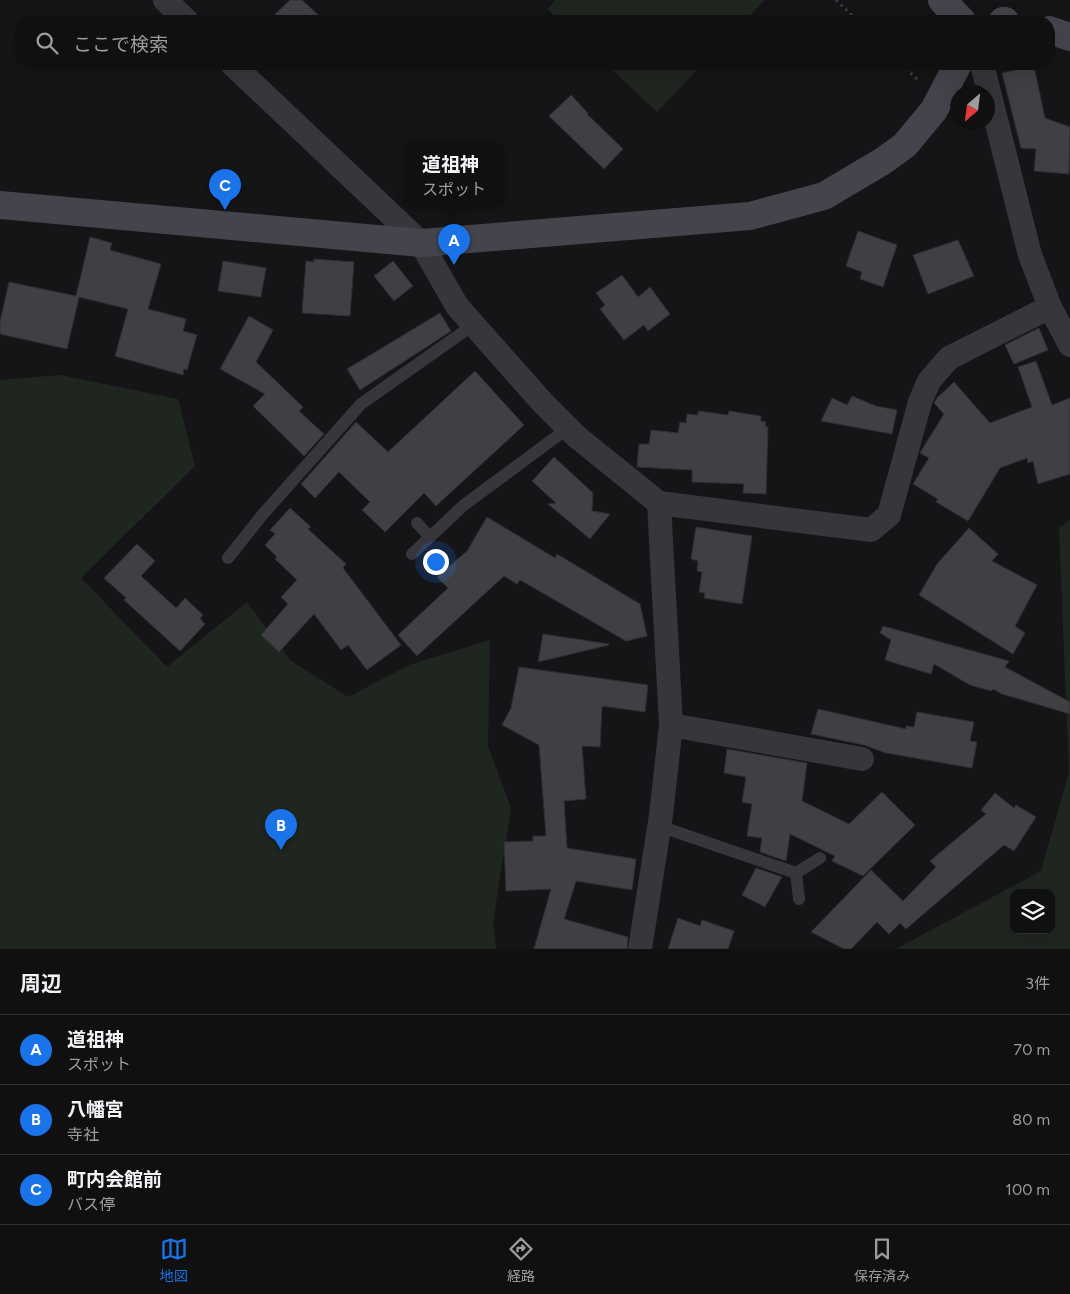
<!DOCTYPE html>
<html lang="ja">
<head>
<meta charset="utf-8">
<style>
	:root { --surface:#101011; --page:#1e1e1f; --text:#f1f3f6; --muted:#9c9d9f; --line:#303031; --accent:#1a73e8 }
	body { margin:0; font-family:Figtree,"Noto Sans JP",sans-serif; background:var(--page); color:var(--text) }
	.controls { position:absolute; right:15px; bottom:15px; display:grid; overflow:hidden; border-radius:10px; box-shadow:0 5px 20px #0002 }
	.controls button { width:45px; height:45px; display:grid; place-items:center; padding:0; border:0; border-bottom:1px solid var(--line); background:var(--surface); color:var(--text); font:25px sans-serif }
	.compass { position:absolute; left:950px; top:85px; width:45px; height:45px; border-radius:50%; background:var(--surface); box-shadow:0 5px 20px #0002; rotate:208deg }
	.you { position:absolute; left:435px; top:561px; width:18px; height:18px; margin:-12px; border:4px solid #fff; border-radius:50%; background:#1a73e8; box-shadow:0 0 0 8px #1a73e833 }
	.badge { display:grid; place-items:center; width:32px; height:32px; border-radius:50%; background:var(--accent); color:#fff; font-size:16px; font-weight:700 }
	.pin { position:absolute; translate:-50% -41px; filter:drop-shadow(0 1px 2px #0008) }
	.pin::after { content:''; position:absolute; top:26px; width:18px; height:15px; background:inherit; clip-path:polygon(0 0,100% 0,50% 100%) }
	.popup { position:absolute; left:404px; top:142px; width:100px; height:65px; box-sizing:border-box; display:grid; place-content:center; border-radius:10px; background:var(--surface); filter:drop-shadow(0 1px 4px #0005); font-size:16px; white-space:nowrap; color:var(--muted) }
	.popup b { font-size:19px; color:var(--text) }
	.popup::after { content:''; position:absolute; left:50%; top:100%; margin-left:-10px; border:10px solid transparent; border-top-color:var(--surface) }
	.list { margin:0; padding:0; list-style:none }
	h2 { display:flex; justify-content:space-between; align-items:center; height:65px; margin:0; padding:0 20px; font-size:21px }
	h2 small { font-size:16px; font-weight:400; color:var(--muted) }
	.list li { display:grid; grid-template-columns:32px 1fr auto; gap:15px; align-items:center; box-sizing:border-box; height:70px; padding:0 20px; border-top:1px solid var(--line) }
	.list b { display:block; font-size:19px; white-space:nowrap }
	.list p { margin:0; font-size:16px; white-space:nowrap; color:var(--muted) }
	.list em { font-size:16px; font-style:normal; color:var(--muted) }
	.icon { flex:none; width:28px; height:28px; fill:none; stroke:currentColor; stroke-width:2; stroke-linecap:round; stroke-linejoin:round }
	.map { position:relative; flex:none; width:1070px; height:949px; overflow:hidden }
	.search { position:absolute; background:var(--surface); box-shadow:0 5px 20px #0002; left:15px; right:15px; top:15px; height:55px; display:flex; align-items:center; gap:12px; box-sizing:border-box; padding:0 18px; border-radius:20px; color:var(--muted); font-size:19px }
	.sheet { height:275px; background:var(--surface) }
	nav { display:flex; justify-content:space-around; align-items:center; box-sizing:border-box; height:70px; border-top:1px solid var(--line); background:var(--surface); font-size:14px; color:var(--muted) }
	nav a { display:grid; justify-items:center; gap:2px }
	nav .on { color:var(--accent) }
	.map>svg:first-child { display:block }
</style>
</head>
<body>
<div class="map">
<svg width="1070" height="949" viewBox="0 0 1070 949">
	<rect width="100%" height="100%" fill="#151517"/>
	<path fill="#1f2620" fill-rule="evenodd" d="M556 0H765L744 21H561L547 9Z
		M606 64H703L657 112Z
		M60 375 178 399 195 466 81 578 167 667 247 602 290 660 348 697 409 665 490 640 488 746 511 808 493 922 496 949H0V380Z
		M1070 520V949H896L1041 871 1069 772 1059 528ZM1014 893H1051V930H1014Z"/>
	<path fill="#3f3f44" stroke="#2f2f33" d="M290 0H302L325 21H268Z
		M1034 66 1045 118 1070 127 1069 174 1034 171 1036 149 1021 148 1002 73Z
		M571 95 588 113 587 114 623 149 604 169 549 116Z
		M858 231 897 245 883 287 860 279 862 272 846 266Z
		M90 237 112 243 110 250 161 264 148 309 186 319 183 331 197 335 187 370 184 369 183 375 115 356 128 309 79 297 67 349 0 334V322L9 282 76 296Z
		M958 240 974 276 928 294 913 255Z
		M314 259 354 262 350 316 302 313 306 261 314 262Z
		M223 261 266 268 261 297 218 291Z
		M393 261 413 286 394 301 374 276Z
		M622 275 638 297 650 287 670 314 648 331 644 325 624 340 600 309 605 305 596 293Z
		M440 313 451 331 360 390 347 369Z
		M249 316 273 330 256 362 303 407 299 411 324 434 304 456 253 406 265 394 220 369Z
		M1039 328 1048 350 1014 364 1005 345Z
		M1036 361 1052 405 1070 398V474L1038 484 1033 461 1028 463 1027 458 1000 468 968 521 936 502 938 499 913 484 929 458 920 453 921 451 944 414 934 403 937 398 954 382 990 423 1032 407 1018 367Z
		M475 371 524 425 436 506 424 493 385 532 362 510 370 502 339 472 315 498 301 484 356 422 388 452Z
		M852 396 876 406 897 410 892 434 821 421 832 398 847 405Z
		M698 411 728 415 729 411 761 416V421L766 422 765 426 768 427 766 494 743 493 744 484 692 482V470L637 467 639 444H649L651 430 678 433 680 422 686 423 687 414 698 415Z
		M554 457 593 493 592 511 610 514 590 539 548 504 556 503 532 481Z
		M290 508 311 527 308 529 346 564 343 568 401 645 367 670 348 645 341 650 314 614 279 652 261 635 288 604 281 597 297 580 275 559 277 557 265 545 275 534 270 530Z
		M487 517 555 558 557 554 640 604 647 636 626 641 520 580 517 584 504 576 417 656 398 635 448 588 437 577 467 551Z
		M696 527 752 536 742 604 704 598 705 593 699 592 702 572 697 571 698 561 691 559Z
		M969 528 998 554 992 561 1037 585 1015 626 1025 633 1013 654 919 595 937 564Z
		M137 544 155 561 141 576 176 608 185 598 203 615 200 618 205 624 180 651 124 600 126 598 104 578Z
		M883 626 1009 661 1005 667 1070 702V714L1002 694 993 689 991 691 970 685 934 664 931 674 885 660 891 640 880 633Z
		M543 634 609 644V645L538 662Z
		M519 667 648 685 645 712 602 706 600 747 582 746 586 799 564 801 567 848 636 859 632 890 576 881 564 919 628 937 627 949H534L551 889 506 891 504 842 533 841V836H546L539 745 502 725 511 708Z
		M818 709 906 729V726L914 727 917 712 974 722 970 741 977 742 972 768 886 753 864 745 811 734Z
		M727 749 807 763 802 801 849 824 882 792 915 825 863 876 832 861 835 856 790 834 786 861 760 852 762 838 747 836 752 804 742 802 746 777 724 773Z
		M995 793 1014 808 1016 805 1036 817 1014 851 1004 845 906 929 900 923 889 934 877 922 851 949H844L811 932 871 870 903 901 936 867 930 861 986 814 981 810Z
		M756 868 782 877 765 907 742 895Z
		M678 918 700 926 702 920 734 931 728 949H668Z"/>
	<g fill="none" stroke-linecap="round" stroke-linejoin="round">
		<path stroke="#3c3d43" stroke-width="3" stroke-dasharray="2.5 4" stroke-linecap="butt" d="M836 0 858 21
			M901 64 919 81"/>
		<path stroke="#36363c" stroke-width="12" d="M417 523 430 537
			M412 554 464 505 568 428
			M228 558 263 514 361 404 473 325
			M659 826 796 873
			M799 899 796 873 820 858"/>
		<path stroke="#36363c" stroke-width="24" d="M165 0 187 21
			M232 64 421 243 457 306 542 402 577 437 659 503 871 530 889 515 920 402 929 381 949 358 1050 307
			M982 64 1030 255 1050 307 1070 345
			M671 725 862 759
			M640 949 661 815 671 725 659 503"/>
		<path stroke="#44454c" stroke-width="28" d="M942 0 962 21
			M1003 21H1005
			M1049 30 1070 37
			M0 205 421 243 750 216 824 196 883 161 905 145 934 110 958 64"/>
	</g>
</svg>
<div class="controls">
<button><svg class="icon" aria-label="layers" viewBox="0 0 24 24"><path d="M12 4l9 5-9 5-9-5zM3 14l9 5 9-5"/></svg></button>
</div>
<svg class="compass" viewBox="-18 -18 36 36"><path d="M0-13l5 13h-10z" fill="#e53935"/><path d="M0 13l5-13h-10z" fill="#9c9d9f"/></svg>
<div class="you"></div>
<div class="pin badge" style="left:454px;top:265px">A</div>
<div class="popup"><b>道祖神</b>スポット</div>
<div class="pin badge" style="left:281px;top:850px">B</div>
<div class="pin badge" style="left:225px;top:210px">C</div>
<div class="search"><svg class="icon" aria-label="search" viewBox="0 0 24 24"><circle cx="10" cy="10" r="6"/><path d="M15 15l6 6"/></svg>ここで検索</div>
</div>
<section class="sheet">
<h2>周辺<small>3件</small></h2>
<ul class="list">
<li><span class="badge">A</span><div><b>道祖神</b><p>スポット</p></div><em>70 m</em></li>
<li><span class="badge">B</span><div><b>八幡宮</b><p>寺社</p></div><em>80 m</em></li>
<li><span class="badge">C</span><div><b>町内会館前</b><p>バス停</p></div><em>100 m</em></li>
</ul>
</section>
<nav>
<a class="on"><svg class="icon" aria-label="map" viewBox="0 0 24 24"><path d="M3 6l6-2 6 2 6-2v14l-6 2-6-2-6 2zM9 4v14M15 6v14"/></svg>地図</a>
<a><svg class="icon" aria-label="directions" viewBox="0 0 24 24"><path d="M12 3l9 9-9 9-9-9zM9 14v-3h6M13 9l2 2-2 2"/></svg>経路</a>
<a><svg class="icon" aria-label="saved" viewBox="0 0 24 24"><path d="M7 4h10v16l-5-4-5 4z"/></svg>保存済み</a>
</nav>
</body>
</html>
